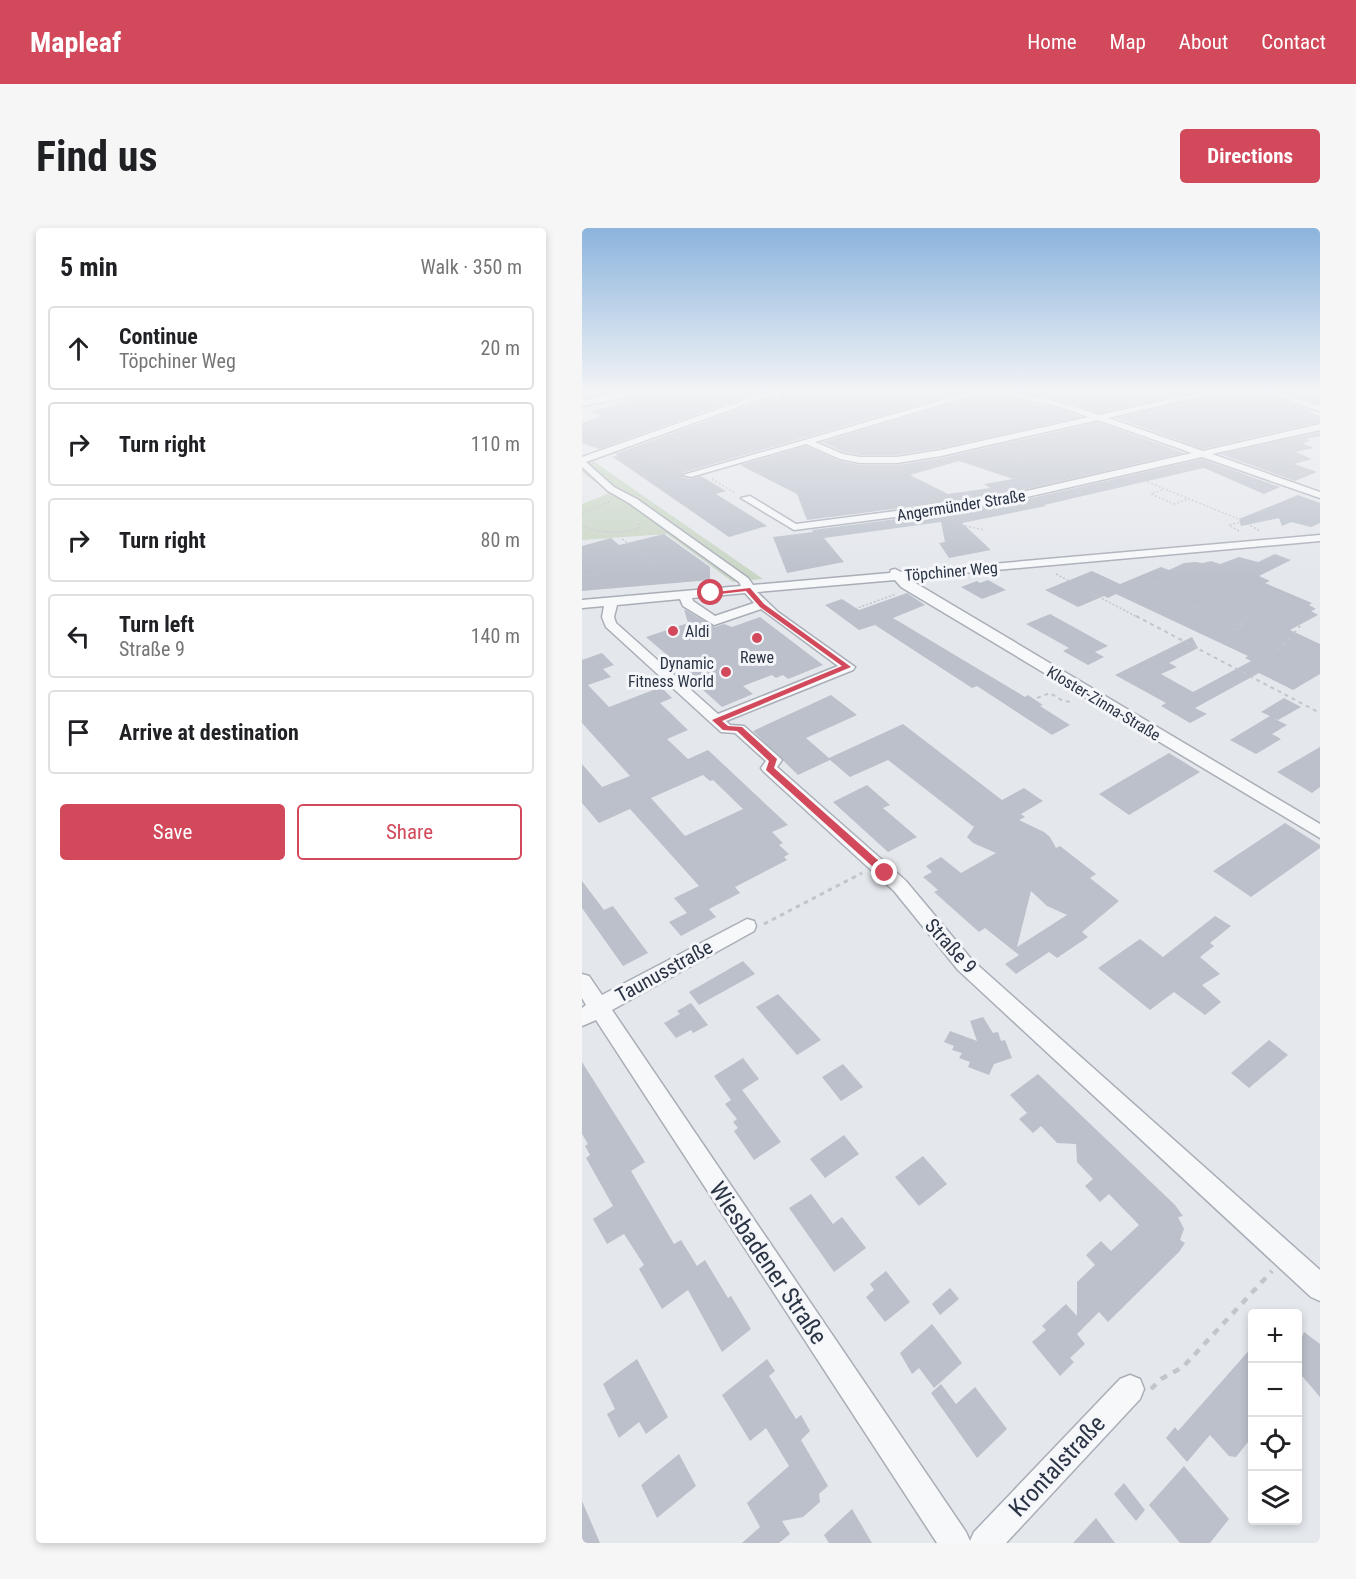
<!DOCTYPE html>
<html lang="en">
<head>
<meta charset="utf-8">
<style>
	:root { --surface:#fff; --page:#f6f6f6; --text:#202124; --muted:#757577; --line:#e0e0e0; --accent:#d1495b }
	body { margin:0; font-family:"Roboto Condensed",sans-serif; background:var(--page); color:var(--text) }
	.controls { position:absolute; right:18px; bottom:18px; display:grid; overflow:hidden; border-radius:6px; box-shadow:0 3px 9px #0003 }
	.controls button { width:54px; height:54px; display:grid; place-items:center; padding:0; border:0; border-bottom:2px solid var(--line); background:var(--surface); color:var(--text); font:30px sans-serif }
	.stop { position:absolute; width:18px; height:18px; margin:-14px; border:4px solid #d1495b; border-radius:50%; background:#fff }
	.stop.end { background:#d1495b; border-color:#fff; box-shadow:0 2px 6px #0008 }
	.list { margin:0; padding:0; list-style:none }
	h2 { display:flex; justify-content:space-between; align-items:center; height:78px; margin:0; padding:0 24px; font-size:26px }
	h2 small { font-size:20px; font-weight:400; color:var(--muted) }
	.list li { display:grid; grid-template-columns:39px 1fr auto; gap:18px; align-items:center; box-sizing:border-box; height:84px; margin:0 12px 12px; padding:0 12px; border:2px solid var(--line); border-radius:6px }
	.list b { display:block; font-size:22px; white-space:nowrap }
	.list p { margin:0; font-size:20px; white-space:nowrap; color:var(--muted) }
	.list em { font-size:20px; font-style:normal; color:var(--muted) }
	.actions { display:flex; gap:12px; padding:18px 24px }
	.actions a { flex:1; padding:14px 0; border:2px solid var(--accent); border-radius:6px; text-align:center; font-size:21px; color:var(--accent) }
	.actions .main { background:var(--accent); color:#fff }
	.icon { flex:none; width:33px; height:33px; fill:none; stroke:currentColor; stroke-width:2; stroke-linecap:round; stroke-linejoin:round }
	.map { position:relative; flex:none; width:738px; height:1315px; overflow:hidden; border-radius:6px }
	header { display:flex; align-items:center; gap:36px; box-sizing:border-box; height:84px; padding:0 30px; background:var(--accent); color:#fff }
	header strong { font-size:28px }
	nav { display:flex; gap:33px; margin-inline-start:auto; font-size:21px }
	.intro { display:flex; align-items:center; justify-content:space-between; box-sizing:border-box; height:144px; padding:0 36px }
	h1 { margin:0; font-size:42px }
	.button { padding:15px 27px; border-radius:6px; background:var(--accent); color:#fff; font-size:21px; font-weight:700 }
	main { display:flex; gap:36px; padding:0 36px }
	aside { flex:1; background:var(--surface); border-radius:6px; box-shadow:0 3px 9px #0003 }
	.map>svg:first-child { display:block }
</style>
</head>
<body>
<header>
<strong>Mapleaf</strong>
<nav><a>Home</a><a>Map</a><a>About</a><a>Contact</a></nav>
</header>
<div class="intro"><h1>Find us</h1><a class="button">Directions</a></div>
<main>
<aside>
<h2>5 min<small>Walk · 350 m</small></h2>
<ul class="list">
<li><svg class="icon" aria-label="ahead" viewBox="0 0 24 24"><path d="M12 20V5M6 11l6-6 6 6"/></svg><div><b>Continue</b><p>Töpchiner Weg</p></div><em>20 m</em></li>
<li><svg class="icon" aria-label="right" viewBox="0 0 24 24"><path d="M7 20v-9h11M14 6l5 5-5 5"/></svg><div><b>Turn right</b></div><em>110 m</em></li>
<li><svg class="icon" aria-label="right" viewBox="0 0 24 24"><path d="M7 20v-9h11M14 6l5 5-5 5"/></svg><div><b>Turn right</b></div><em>80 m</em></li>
<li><svg class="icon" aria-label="left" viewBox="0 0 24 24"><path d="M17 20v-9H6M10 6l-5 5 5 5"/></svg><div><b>Turn left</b><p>Straße 9</p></div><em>140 m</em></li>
<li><svg class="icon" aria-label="arrive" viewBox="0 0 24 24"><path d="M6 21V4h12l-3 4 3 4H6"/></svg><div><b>Arrive at destination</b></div></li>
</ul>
<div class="actions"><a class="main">Save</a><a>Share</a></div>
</aside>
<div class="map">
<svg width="738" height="1315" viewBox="0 0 738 1315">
	<rect width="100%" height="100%" fill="#e4e7ec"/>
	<path fill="#c9d6c5" d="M11 233 181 351 151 354 85 306 0 312V276L28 265 0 244V237Z"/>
	<path fill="#bbc0ca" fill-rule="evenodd" d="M80 163H161L172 166 17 221 0 215V195L21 188 9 184Z
		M202 163H384L100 245V249L108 251 119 248 144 263 134 266 185 298 147 309 31 229 36 227 33 226 187 170 197 173 198 166Z
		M435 163H614L517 185 478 172Z
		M642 163H679L730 183 727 184 738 188V194L621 221 534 190Z
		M700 163H738V176Z
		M406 165 474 180 499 189 359 220 315 227H278L262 224 240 214Z
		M516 194 602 225 414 268 225 292 215 266 158 237 224 218 258 233 278 237H315L360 230ZM377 233 431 251 402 256 408 260 366 266 328 247Z
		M738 204V208L724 211 728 213 720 215 732 220 714 224 730 231 712 236 735 244 713 253 638 226Z
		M620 231 698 259 682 266 622 240 462 277 464 278 380 295 409 322 367 330 357 315 363 314 359 294 242 310 262 334 205 345 191 309 231 304 230 302 414 278Z
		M716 267 738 275V295L729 299 709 294 700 298 697 290 659 298 657 291Z
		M82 306 128 339V352L0 363V318L29 310 37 317Z
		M693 326 709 332 677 348 688 353 683 355 730 375 727 377 734 381 729 383 736 387 708 402 738 416V446L711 462 677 445 613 480 625 486 608 495 579 478 584 475 533 447 610 409 616 420 587 435 595 439 579 446 611 464 669 433 663 430 666 428 534 366 526 370 522 368 496 379 463 362 510 343 538 356 579 339 587 342 602 335 613 334 621 335 629 333 638 336 657 329 676 334Z
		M406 352 424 362 400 371 379 359 395 353 398 355Z
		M325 365 343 377 311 390 443 469 446 467 461 477 458 478 488 497 470 507 395 458 390 460 293 397 277 402 243 377 260 371 277 382Z
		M102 381 133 399 142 396 150 399 178 389 241 437 206 451 201 447 194 450 190 447 161 458 171 466 140 479 110 452 113 451 64 409 106 395Z
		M468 386 526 418 513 424 522 429 506 437 481 423 487 420 444 396Z
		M20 425 32 437 21 441 29 449 6 457 27 479 79 459 90 470 78 475 106 502 85 511 106 531 126 522 206 597 190 604 201 615 197 617 207 626 202 629 205 632 153 659 158 665 127 681 134 689 99 708 87 694 105 685 92 670 117 658 48 581 17 595 0 575V536L20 559 48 548 0 495V432ZM121 547 128 553 131 552 161 581 103 608 69 570Z
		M249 467 275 487 224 510 247 530 321 496 420 572 442 560 461 573 439 586 443 589 437 592 462 604 468 609 474 620 478 618 514 646 508 650 537 673 500 704 506 709 475 730 467 724 434 746 423 736 437 727 403 700 397 704 352 664 356 662 341 649 350 644 344 638 359 629 379 645 414 625 391 615 385 609 392 599 306 532 268 549 248 532 216 547 171 503ZM449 663 465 678 485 687 435 719Z
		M702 470 719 479 696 492 691 490 705 497 690 506 699 511 674 526 648 512 688 488 679 484Z
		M738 519V559L730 565 695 544Z
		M587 525 618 544 547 587 517 566Z
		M285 557 308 577 301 580 335 609 306 624 251 574Z
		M703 595 738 617V620L669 669 631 643Z
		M0 653 22 682 31 678 66 725 41 738 0 680Z
		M633 688 649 698 628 715 632 718 618 729 638 746 620 757 639 774 623 787 592 764 568 782 516 740 558 711 581 729Z
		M161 733 173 746 117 777 107 764Z
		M196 766 239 812 215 827 174 779Z
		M109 775 126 797 111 805 109 802 94 810 82 795 98 786 95 783Z
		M401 789 411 805 416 804 419 813 423 812 430 830 412 836 407 847 386 839 388 834 377 830 380 825 370 822 372 818 362 814 368 803 395 813 388 793Z
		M687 812 706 827 667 860 649 845Z
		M161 830 177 851 160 862 199 914 172 932 152 903 156 900 151 894 155 891 143 876 149 872 132 848Z
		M0 834 63 934 49 943 92 1016 99 1012 115 1038 123 1032 146 1070 149 1068 169 1101 140 1124 106 1062 80 1081 57 1041 62 1037 42 1006 25 1016 11 991 31 978 4 930 8 927 3 918 6 916 0 906Z
		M261 836 281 859 259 873 240 849Z
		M456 846 593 977 601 988 596 989 602 1001 598 1012 603 1015 597 1024 526 1094 517 1084 495 1106 503 1116 488 1130 492 1134 478 1148 450 1114 464 1102 460 1098 484 1076 495 1088V1054L513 1037 504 1027 519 1013 529 1023 557 997 527 966 518 974 503 958 511 951 495 934 494 916 475 915 459 898 451 905 437 891 445 885 428 867Z
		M262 907 277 926 243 950 228 931Z
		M341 928 365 956 337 978 313 949Z
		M229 966 251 996 260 989 284 1020 252 1044 207 980Z
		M304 1043 328 1074 303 1094 284 1069 292 1062 288 1056Z
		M368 1060 377 1071 358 1087 350 1076Z
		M350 1096 380 1135 352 1160 337 1140 330 1146 318 1125Z
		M722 1104 738 1116V1169L721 1149 716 1148V1107L720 1109Z
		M670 1119V1209L654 1229 647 1228 628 1207 605 1234 584 1210 593 1199 596 1203Z
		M55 1131 86 1189 64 1206 57 1194 37 1210 25 1186 33 1181 21 1156Z
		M185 1131 193 1143 187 1148 214 1191 219 1187 228 1203 219 1212 246 1258 237 1266 238 1274 221 1289 200 1293 208 1306 197 1315H160L178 1299 165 1275 207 1238 184 1200 168 1213 140 1167Z
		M359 1156 374 1176 393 1159 425 1201 395 1230 349 1165Z
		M97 1226 114 1258 75 1290 59 1257Z
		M602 1238 647 1291 628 1315H598L567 1277Z
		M542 1255 563 1282 554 1293 532 1266Z
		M0 1273 18 1315H0Z
		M270 1281 290 1315H247L242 1307Z
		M514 1290 533 1315H491L503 1302Z"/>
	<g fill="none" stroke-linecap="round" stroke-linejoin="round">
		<g stroke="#a9aeb7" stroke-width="3">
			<path id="minor" d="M188 163H200L4 234 32 259 55 271 166 350 171 357 308 345 309 342 313 341 319 344 738 307V313L325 350 738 596V610L319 359 313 352 175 364 196 384 273 439 271 442 144 493 148 497 162 498 197 529 200 532 195 539 324 653 390 732 738 1042V1073L729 1069 376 742 312 663 181 543 179 540 184 533 153 505 139 504 24 399 20 389 22 378 0 380V372L159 358 157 354 47 275 26 263 0 239V229ZM163 365 172 375 133 388 111 373 110 370ZM98 371 101 378 132 397 179 381 256 438 136 486 34 395 32 389 35 377Z
				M392 163H405L233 214 261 226 278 229H315L359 222 507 189 475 178 407 163H423L477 174 517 187 625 163H640L526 190 621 223 738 196V202L630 226 738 264V270L620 229 414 276 212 302 159 270 168 268 214 296 414 270 610 225 516 192 359 228 315 235H278L258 231 224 216 109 249 101 247Z
				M681 163H693L738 178V183Z
				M165 691 172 693 174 698 172 703 30 782 384 1304 388 1313 392 1304 538 1151 548 1147 558 1151 562 1161 558 1171 424 1315H355L14 792 0 798V780L4 777 0 770V746L7 748 20 767Z"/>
		</g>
		<g stroke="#a3abb8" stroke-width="3">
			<path id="major" d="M45 163H66L61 166 0 178V172Z"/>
		</g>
		<path stroke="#c2c5cb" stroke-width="1.5" stroke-dasharray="2 2" stroke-linecap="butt" d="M244 170 239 171 249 175
			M634 174 643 178 656 177
			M602 184 652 206
			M619 191 629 189
			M568 193 635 176
			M55 224 95 241
			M713 241 721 244
			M130 251 153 265
			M558 251 659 292 678 303
			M580 262 569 266 592 276 606 271
			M0 285 29 273
			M370 290 378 297 403 302
			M1 298C19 305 37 306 56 301L58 294
			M657 303 647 297 660 294
			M40 311 81 341
			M474 346 557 390
			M0 348 12 346 22 339
			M7 348 37 345
			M558 363 591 347
			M273 381 314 366
			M609 382 619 377 634 360
			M664 390 673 377"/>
		<path stroke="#c2c5cb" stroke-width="2" stroke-dasharray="4 4" stroke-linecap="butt" d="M554 388 738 485
			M651 402 658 398 665 388
			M694 422 703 416 718 398
			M455 470 468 465 481 473 491 474"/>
		<path stroke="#c2c5cb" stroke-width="3" stroke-dasharray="4.5 4.5" stroke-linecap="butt" d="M182 696 280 645"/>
		<path stroke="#c2c5cb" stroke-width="4.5" stroke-dasharray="7 7" stroke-linecap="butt" d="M569 1161 579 1151 601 1139 690 1043"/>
		<use href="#minor" fill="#f7f8fa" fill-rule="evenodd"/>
		<use href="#major" fill="#fff" fill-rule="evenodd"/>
	</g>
	<linearGradient id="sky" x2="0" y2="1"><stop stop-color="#8bb4dd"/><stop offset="0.47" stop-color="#f3f4f6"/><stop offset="1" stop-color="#f3f4f6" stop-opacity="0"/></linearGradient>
	<rect width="738" height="347" fill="url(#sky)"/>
	<path fill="#d1495b" d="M168 360 182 376 269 439 140 493 146 498 160 499 195 531 192 540 307 642V647H300L184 542 187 533 155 503 141 502 130 492 260 438 178 379 164 363 129 367 126 365Z"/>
	<g fill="#d1495b" stroke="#f4f6f9" stroke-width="2">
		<circle cx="91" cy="403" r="6"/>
		<circle cx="175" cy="410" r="6"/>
		<circle cx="144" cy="444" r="6"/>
	</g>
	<g text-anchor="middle" stroke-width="6" stroke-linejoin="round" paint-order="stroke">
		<g font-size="16" fill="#2b3445" stroke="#f4f6f9">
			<text transform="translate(379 277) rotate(-9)" y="6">Angermünder Straße</text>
			<text transform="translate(369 343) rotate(-5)" y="6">Töpchiner Weg</text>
			<text transform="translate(522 475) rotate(31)" y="6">Kloster-Zinna-Straße</text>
		</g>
		<g font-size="16" fill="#2b3445" stroke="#f4f6f9" text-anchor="start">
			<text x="103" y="409">Aldi</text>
			<text x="175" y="435" text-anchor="middle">Rewe</text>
			<text x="132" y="441" text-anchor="end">Dynamic<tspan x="132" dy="18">Fitness World</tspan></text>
		</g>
		<g font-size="20" fill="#2b3445" stroke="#f4f6f9">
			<text transform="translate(369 718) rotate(48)" y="7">Straße 9</text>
			<text transform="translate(82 743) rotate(-29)" y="7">Taunusstraße</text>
		</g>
		<g font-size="24" fill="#2b3445" stroke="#f4f6f9">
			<text transform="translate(186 1035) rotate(56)" y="8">Wiesbadener Straße</text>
			<text transform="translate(475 1238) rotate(-47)" y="8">Krontalstraße</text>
		</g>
	</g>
</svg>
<div class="controls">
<button>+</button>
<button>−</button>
<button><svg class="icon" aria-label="locate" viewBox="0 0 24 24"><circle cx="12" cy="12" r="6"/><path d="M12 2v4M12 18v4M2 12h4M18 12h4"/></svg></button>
<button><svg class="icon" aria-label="layers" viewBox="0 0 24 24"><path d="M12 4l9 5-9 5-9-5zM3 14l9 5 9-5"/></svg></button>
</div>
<div class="stop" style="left:129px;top:365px"></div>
<div class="stop end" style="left:303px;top:645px"></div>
</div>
</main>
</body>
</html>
